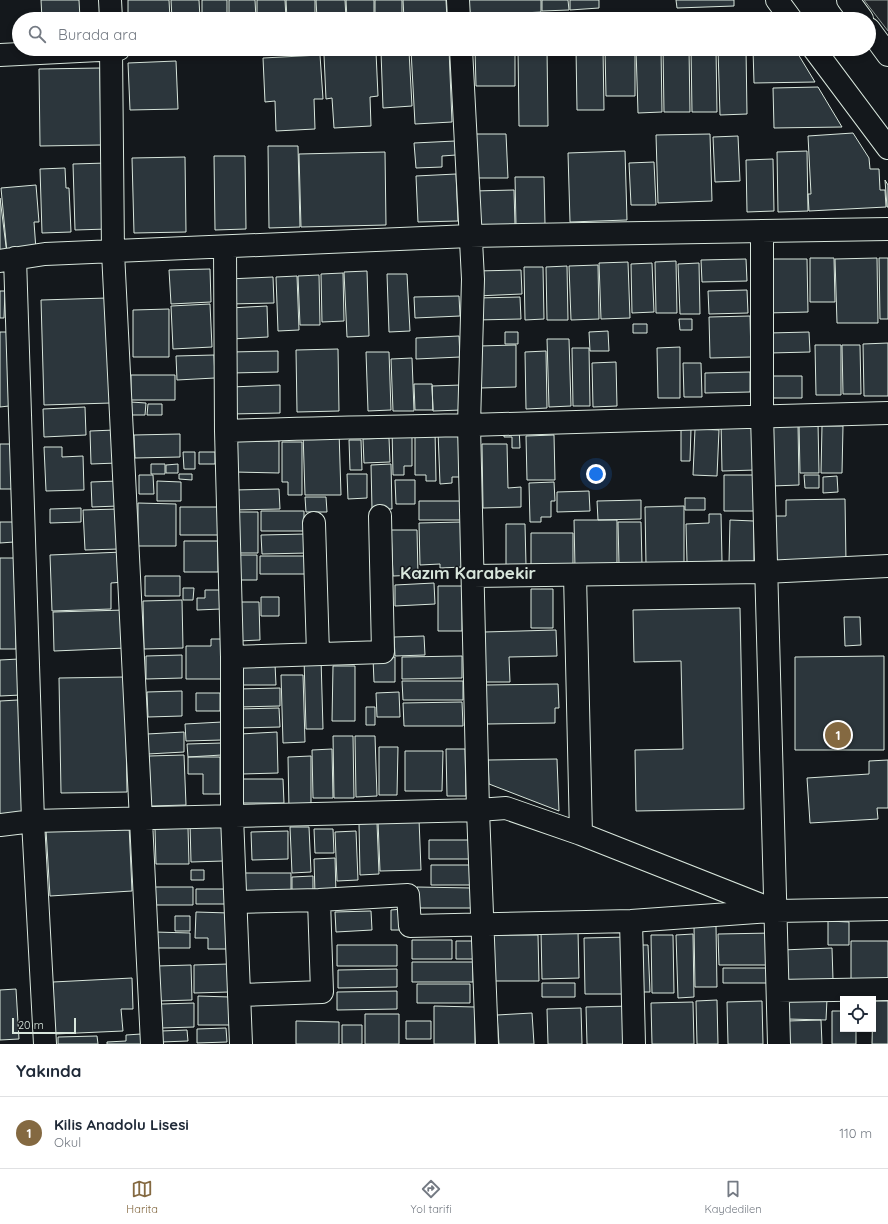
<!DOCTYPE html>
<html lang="tr">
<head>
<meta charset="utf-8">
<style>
	:root { --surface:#fff; --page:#f6f6f7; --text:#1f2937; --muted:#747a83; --line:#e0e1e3; --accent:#846941 }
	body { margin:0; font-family:Quicksand,sans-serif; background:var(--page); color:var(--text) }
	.controls { position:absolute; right:12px; bottom:12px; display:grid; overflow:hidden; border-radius:0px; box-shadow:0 2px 6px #0003 }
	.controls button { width:36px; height:36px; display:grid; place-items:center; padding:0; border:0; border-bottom:1px solid var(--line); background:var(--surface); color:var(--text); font:20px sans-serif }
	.scale { position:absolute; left:12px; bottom:10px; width:64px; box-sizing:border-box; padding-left:4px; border:2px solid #d8e6dc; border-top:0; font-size:11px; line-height:14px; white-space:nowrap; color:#d8e6dc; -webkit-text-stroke:3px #14181c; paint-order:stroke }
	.you { position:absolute; left:596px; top:474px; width:14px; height:14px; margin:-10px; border:3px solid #fff; border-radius:50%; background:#1a73e8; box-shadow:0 0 0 6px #1a73e833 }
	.badge { display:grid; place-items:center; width:26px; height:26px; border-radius:50%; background:var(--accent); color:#fff; font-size:13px; font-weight:700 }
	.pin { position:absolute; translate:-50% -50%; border:2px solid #fff; box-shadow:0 1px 4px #0006 }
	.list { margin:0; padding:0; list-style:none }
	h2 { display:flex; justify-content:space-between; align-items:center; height:52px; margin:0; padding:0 16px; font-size:17px }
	h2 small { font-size:13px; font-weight:400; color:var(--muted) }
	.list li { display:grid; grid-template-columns:26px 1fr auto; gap:12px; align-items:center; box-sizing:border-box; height:72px; padding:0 16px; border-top:1px solid var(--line) }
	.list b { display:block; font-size:15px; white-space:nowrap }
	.list p { margin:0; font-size:13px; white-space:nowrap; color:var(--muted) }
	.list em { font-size:13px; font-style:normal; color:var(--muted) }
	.icon { flex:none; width:22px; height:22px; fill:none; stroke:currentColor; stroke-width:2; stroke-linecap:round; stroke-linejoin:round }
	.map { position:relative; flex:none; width:888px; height:1044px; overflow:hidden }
	.search { position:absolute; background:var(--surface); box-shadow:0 2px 6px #0003; left:12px; right:12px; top:12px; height:44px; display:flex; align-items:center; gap:10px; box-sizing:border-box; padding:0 14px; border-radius:22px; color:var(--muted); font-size:15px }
	.sheet { height:124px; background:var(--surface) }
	nav { display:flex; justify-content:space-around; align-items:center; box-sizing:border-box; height:56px; border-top:1px solid var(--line); background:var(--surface); font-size:11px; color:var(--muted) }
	nav a { display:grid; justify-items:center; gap:2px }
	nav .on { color:var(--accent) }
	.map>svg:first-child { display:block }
</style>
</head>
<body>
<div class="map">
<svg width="888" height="1044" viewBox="0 0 888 1044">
	<rect width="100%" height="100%" fill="#14181c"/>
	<path fill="#202428" stroke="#939e99" d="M864 0H888V31Z"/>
	<path fill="#2c363c" stroke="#d8e6dc" d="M41 0H79L80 19H42Z
		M128 0H169L170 19H128Z
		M171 0H199L200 19H172Z
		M202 0H227V19H202Z
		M229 0H255L256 19H229Z
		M257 0H285L286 19H257Z
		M286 0H315V19H287Z
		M316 0H345L346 19H317Z
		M346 0H374V19H347Z
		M375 0H402V19H375Z
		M403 0H446L447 19H404Z
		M469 0H541V12L470 16Z
		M542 0H568L569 10 542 11Z
		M570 0H599V8L570 10Z
		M676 0H734V6L677 8Z
		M449 49 452 122 415 124 411 50Z
		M475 49H515V86H476Z
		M518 49H547L548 126H519Z
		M576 49H603L604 110H577Z
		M605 49H635V96H606Z
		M636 49H661L662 112 638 113Z
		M663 49H689L690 112H664Z
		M691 49H716L717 112H692Z
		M718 49H746L747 114 720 115Z
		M753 49H795L815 82 754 83Z
		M409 51 412 106 383 108 381 52Z
		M376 52 378 96 370 97 371 126 334 128 332 98 326 99 324 55Z
		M320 55 323 99H314L315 129 276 131 275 101 265 102 263 58Z
		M176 61 178 109 130 110 128 63Z
		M100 68 101 145 40 146 39 69Z
		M818 87 842 127 774 128 773 88Z
		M853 133 869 158 870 169H879L880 190H885L886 207 809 211 808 194H811L808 136Z
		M476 134H506L508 178H477Z
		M710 134 712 201 658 203 656 135Z
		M738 136 740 181 715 182 713 137Z
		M455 141 456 155 442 156V167L416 168 414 143Z
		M268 146H298L300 227 269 228Z
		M625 151 627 220 570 222 568 153Z
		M807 151 808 211 778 212 777 152Z
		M385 152 386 225 301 227 299 154Z
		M214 156H245L246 229 215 230Z
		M185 157 186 232 134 233 132 158Z
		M773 159 774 211 747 212 746 160Z
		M654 162 656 205H631L629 163Z
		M106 163 108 229 75 230 73 164Z
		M65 168 66 188H69L71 232 42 233 40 169Z
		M456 174 458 221 418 222 416 176Z
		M515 177H544L545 224 516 225Z
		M885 180 888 185V207H887Z
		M36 185 39 222H34L36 250 7 253 1 188Z
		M514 190 515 225 475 226 474 191Z
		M0 198 7 254 0 256Z
		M810 258H834L835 302H810Z
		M877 258 878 323H837L835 259Z
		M879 258H888V319H880Z
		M746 259 747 281 702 282 701 260Z
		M766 259H807L808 312 767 313Z
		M676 261 677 313H656L655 262Z
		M628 262 630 318 601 319 599 263Z
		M652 263 654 312 632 313 631 264Z
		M699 263 700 314H680L678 264Z
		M598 265 599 319 571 320 569 266Z
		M567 266 568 320H547L546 267Z
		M524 267H543L544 319 525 320Z
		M210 269 211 302 171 304 169 270Z
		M521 270 522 294 476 296V271Z
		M367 271 369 336 347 337 344 272Z
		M343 273 344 321 322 322 321 274Z
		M387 274H407L410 331 389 332Z
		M319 275 320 325H300L298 276Z
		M297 276 299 330 278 331 276 277Z
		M273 277 274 303 230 304 228 279Z
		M747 290 748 313 709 314 708 291Z
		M0 291H5L4 318H0Z
		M459 296 460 316 415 318 414 297Z
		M520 297 521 319 477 320V298Z
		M107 298 111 403 44 405 41 300Z
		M210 304 212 347 173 349 171 306Z
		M267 306 268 337 231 339 230 308Z
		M169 309V357H133V310Z
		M750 316 751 357 710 358 709 317Z
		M679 319H692V330H680Z
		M633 324H647V333H633Z
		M608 331 609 351H590L589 332Z
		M0 332H8L9 406 0 407Z
		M505 332H518V344H505Z
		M809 332 810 352 770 353 769 333Z
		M459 336 460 357 416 359V338Z
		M547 339H569L571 406 549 407Z
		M888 343V396H864L863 344Z
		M516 345V387L480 388 479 346Z
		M815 345H841V395H816Z
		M842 345H860L861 394H843Z
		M680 347V398H658L657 348Z
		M572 348H589L590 406H573Z
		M338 349 339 411 297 412 296 350Z
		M278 351V372L231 373V352Z
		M546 351 547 408 526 409 525 352Z
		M366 352H389L391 410 368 411Z
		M214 355 215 378 177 380 176 356Z
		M412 358 414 411H393L391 359Z
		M616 362 617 406 593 407 592 363Z
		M683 363H701L702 397H684Z
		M750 372V392L705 393V373Z
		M131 375H175V400H131Z
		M771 376H802V398H771Z
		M414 384H432L433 410H415Z
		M280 385V413L232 414 231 387Z
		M461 385 462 410 433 411 432 386Z
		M131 402 146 403 145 415H131Z
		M148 404H162V415H147Z
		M85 407 86 435 44 437 43 409Z
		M721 421H754L756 470 722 471Z
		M799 423H818L819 473H800Z
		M798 424 799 485 772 486 770 425Z
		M504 426H519L520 448H512V437H504Z
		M822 426H843L842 473H821Z
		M392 428H412V466H404V475H393Z
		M681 429H691L690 461H681Z
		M695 429 719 430 717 476 693 475Z
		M115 430 117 463 91 464 90 431Z
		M435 430 436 481H426V475H415V431Z
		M339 431 341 495H305L303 432Z
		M438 431H462L463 477H452V483L440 484Z
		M180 434V457L135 458 134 435Z
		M554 435 555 480H527L526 436Z
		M389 438 390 462 364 463 363 439Z
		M349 440H361L362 470H350Z
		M235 441H279V473L235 472Z
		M282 442H302V495H288V482H282Z
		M0 444H15V489H0Z
		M482 444H507L508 488 521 487V507L483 508Z
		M44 447H62V457L83 456 84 490 46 491Z
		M183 452H195V469H184Z
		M199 452H215V464H199Z
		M151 464H165V474H151Z
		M178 464V473H166V465Z
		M391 464 392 509H372L371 465Z
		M179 474H192V480L179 479Z
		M347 474H367V498L348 499Z
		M139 475H153L154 494H139Z
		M724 475H756V511H724Z
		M804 475H819V488H805Z
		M837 476 838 492 823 493V477Z
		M395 480H415V504H396Z
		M117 481 118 506 92 507 91 482Z
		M157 481 181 482V501H157Z
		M554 482 555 501H551V517H541V522H530L529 483Z
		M279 489 280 509 234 510V490Z
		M589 491 590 511 557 512V492Z
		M305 497H326L327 512H306Z
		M685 498H705V510H685Z
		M845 499 846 562 774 563 773 516H786V500Z
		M641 500V519L598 520 597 501Z
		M419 501H463V520H419Z
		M138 503 176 504V546H138Z
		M684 506V564L646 565 645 507Z
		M180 507H225V535H180Z
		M81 508V522L50 523V509Z
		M118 509 119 549 85 550 83 510Z
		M261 511H304V531H261Z
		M234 512H258V553H234Z
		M709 514H721L722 561 687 562 686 524 709 523Z
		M574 520H617V568L575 569Z
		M730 520 754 521V564L729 563Z
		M0 522H13L14 542 0 543Z
		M462 522 463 567 440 568V564L420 565 419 523Z
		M618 522H641L642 565H619Z
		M506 524H525L526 565H506Z
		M391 530H417L418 575 393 576Z
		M531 533H573V569L531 568Z
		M307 534 308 553 262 554 261 535Z
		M184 541H218V572H184Z
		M123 552 124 582 111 583V609L52 611 50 555Z
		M236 555H257V580H236Z
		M260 556H306V574H260Z
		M0 558H15L16 649H0Z
		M145 576H180V596H145Z
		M434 583 435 604 395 606V585Z
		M438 586H462V631H438Z
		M183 588H194L193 600H183Z
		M531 589H553V628H531Z
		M205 590H220L221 609 197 610V598H205Z
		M261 597H279V616H261Z
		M182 600 183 648 144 649 143 601Z
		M237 602H259L260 640 238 641Z
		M740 608 744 809 636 811 635 750 683 749 681 661 634 662 633 610Z
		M125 610 126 648 54 651 53 612Z
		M844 617H860L861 645 845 646Z
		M556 630 557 656 509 657 510 682H485L484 632Z
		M424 636 425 655 395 656 394 637Z
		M211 639H221V679H186V646H211Z
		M182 655V678L146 679V656Z
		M462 656V678L402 679V657Z
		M884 656V750H795V657Z
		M395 657V682H374L373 658Z
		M304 658H321L323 729H306Z
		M19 659 21 695 0 696V660Z
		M275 664 276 685H239V665Z
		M333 666H355V721H332Z
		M281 675H303L305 742 283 743Z
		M125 677 127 792 61 793 59 678Z
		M402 681H463V700H403Z
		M558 684 559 708H555V723L487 724 486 685Z
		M280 688V706L238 707V689Z
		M182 691V716L148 717 147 692Z
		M399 692 400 717H377L376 693Z
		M196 693H220V711H196Z
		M18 700 25 812 0 814V701Z
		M462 702 463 726H404L403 703Z
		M366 707H375V725H366Z
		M279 708 280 727 239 728 238 709Z
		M222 722V740L186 741 185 724Z
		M184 732V752L148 754 147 734Z
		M277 732 278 773 242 774 240 734Z
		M333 736H353L354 798H334Z
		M355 736H375L377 796 356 797Z
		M222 743V755L188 757 187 744Z
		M379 747H398L397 795H379Z
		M332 749 333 798H313L312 750Z
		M446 749H465L466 796H447Z
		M405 751H443L442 791H405Z
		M184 755 186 805 151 806 149 756Z
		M311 756V809L289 810 288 757Z
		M188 757H220V794H203V774H188Z
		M557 759 559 811 489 784 488 760Z
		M888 760V808H877L878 819 810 823 807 778 869 774V761Z
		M243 779H283L284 803H243Z
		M419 819 421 870 380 871 378 821Z
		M222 822 223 861 191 862 190 823Z
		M377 823 379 874 360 875 359 824Z
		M129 825 132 891 50 896 46 830Z
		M290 827H309L311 872 292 873Z
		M188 828 189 864H156L155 829Z
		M314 829H333L334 853H315Z
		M288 831V859L252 860 251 832Z
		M356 831 358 880 337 881 335 832Z
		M429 840H469V859H429Z
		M335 858 336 894 315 895 314 859Z
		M431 865H471V885H431Z
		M191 870H204V880H191Z
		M243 873H291V898L243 899Z
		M313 876V898H292V877Z
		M154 887H193V905H154Z
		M417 887 472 888V908H417Z
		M196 889H227V904H196Z
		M403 909V930H391V910Z
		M371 911 372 930 336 932 335 912Z
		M196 912 229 913 228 949H208V938H195Z
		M175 916H190V931H175Z
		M828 921 849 922V945H828Z
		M716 926 717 987H695L694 927Z
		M578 931 579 978 542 979 541 932Z
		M155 932 190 933V948H155Z
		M773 933V965H719L718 934Z
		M693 934 694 997 678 998 676 935Z
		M492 935H538L539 981H493Z
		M651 935H673L674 993H652Z
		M628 937 629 994H585L584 938Z
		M412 940H452V959H412Z
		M456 941H473V959H456Z
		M851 941H888V985H851Z
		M337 945H397V966H337Z
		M634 945H648L650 992H635Z
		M832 948 833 980 783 981 782 950Z
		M412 962H473V982H412Z
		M229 964V992L194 993V965Z
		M191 965 192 1000 158 1001 157 966Z
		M723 968H770V983H723Z
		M397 969V987L338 988V970Z
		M132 978 133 1009H121L123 1031 55 1034 53 982Z
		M542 983H575V997H542Z
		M417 984H470V1003H417Z
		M16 989 19 1039 0 1040V990Z
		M397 991V1009L337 1010V992Z
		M198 996 230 997V1025H198Z
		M787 999H827L826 1020 787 1019Z
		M717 1000 718 1044H697L696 1001Z
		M762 1001 763 1044H728L727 1002Z
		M873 1001H888V1044H872Z
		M693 1002 694 1044H652L651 1003Z
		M194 1003V1027L162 1028 161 1004Z
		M434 1006 475 1007V1044H434Z
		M633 1006V1044H587L586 1007Z
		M581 1008 582 1044H548L547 1009Z
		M832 1011H843V1029H856V1044H832Z
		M532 1013 534 1044H499L497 1015Z
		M365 1014H399V1044H365Z
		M821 1020 822 1044H788L787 1021Z
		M296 1021 339 1022V1044H296Z
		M406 1021H431V1039H406Z
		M342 1025H362V1044H342Z
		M226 1028 227 1042 197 1043V1029Z
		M187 1030 188 1041 161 1042V1031Z
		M141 1034V1044H107V1042L126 1041V1035Z
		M97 1036 98 1044H58V1037Z"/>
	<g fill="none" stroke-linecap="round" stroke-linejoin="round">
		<g stroke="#d8e6dc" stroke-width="24">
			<path id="minor" d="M110 0 111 19
				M458 0 459 19
				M777 0 791 19
				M848 0 862 19
				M869 29 888 55
				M111 49 113 252 152 1044
				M461 49 473 279 469 425 478 810 487 1044
				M814 49 888 148
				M0 55 119 49
				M762 231V415L779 1044
				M225 247 226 431 232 657V816L241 1044
				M15 258 33 821 45 1044
				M0 261 45 254 470 236 888 229
				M226 431C307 428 388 427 469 425 609 422 748 416 888 413
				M314 523 318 654
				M575 575 581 834
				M473 576 765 572 888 566
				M232 657 383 652 380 516
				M0 825 33 821 478 810 506 808 581 834 776 911 888 909
				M236 902 319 900 408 895 410 926 631 921 771 911
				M631 921 634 1044
				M778 991 888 989
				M239 995 322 992 319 900"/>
		</g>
		<use href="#minor" stroke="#14181c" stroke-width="22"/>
	</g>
	<g text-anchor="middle" stroke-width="3" stroke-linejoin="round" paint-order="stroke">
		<g font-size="17" font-weight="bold" fill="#d8e6dc" stroke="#14181c">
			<text x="468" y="579">Kazım Karabekir</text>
		</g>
	</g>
</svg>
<div class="controls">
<button><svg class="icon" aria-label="locate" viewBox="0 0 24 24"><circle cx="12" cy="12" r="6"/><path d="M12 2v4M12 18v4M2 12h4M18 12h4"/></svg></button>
</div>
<div class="scale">20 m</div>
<div class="you"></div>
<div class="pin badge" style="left:838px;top:735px">1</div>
<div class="search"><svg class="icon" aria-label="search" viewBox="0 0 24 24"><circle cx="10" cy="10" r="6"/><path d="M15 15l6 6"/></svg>Burada ara</div>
</div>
<section class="sheet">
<h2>Yakında<small></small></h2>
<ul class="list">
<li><span class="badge">1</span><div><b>Kilis Anadolu Lisesi</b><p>Okul</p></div><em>110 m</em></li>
</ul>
</section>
<nav>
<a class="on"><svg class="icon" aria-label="map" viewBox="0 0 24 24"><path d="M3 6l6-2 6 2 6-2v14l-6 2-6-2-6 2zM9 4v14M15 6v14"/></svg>Harita</a>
<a><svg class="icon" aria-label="directions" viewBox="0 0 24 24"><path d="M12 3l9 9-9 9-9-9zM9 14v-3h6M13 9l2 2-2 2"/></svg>Yol tarifi</a>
<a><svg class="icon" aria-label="saved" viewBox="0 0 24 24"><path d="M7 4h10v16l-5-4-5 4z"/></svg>Kaydedilen</a>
</nav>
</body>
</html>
